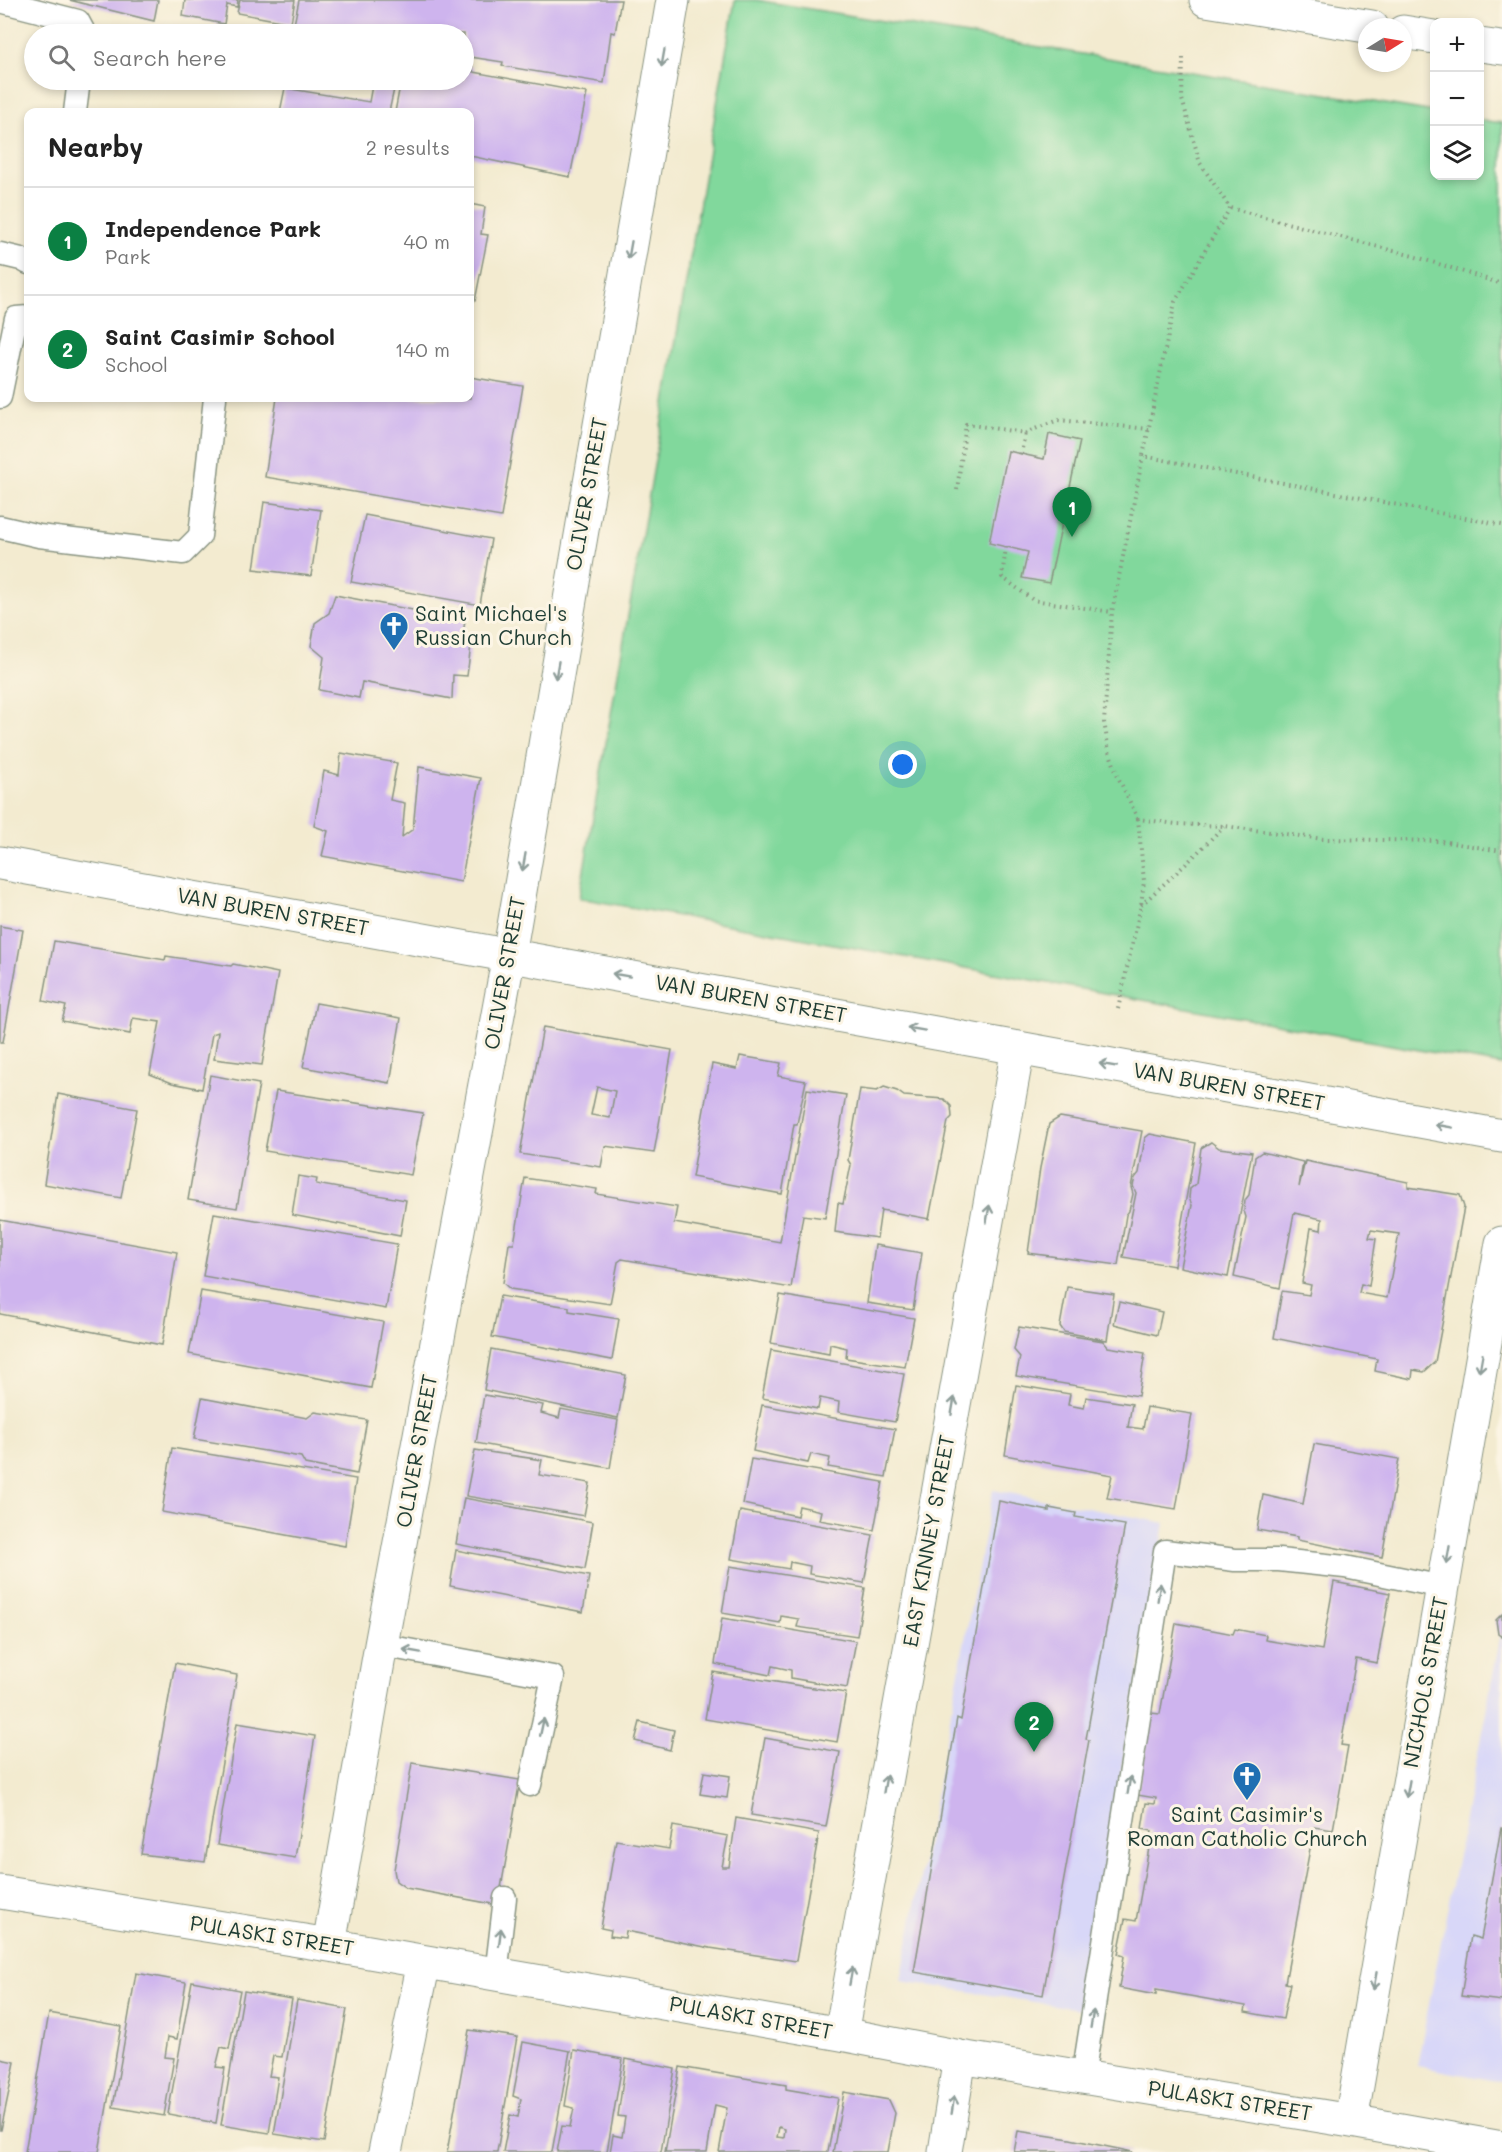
<!DOCTYPE html>
<html lang="en">
<head>
<meta charset="utf-8">
<style>
	:root { --surface:#fff; --page:#f6f6f6; --text:#222; --muted:#767676; --line:#e0e0e0; --accent:#0b8043 }
	body { margin:0; font-family:Mali,sans-serif; background:var(--page); color:var(--text) }
	.controls { position:absolute; right:18px; top:18px; display:grid; overflow:hidden; border-radius:12px; box-shadow:0 3px 9px #0003 }
	.controls button { width:54px; height:54px; display:grid; place-items:center; padding:0; border:0; border-bottom:2px solid var(--line); background:var(--surface); color:var(--text); font:30px sans-serif }
	.compass { position:absolute; left:1358px; top:18px; width:54px; height:54px; border-radius:50%; background:var(--surface); box-shadow:0 3px 9px #0003; rotate:79deg }
	.you { position:absolute; left:903px; top:765px; width:21px; height:21px; margin:-15px; border:4px solid #fff; border-radius:50%; background:#1a73e8; box-shadow:0 0 0 9px #1a73e833 }
	.badge { display:grid; place-items:center; width:39px; height:39px; border-radius:50%; background:var(--accent); color:#fff; font-size:20px; font-weight:700 }
	.pin { position:absolute; translate:-50% -50px; filter:drop-shadow(0 2px 3px #0008) }
	.pin::after { content:''; position:absolute; top:32px; width:21px; height:18px; background:inherit; clip-path:polygon(0 0,100% 0,50% 100%) }
	.list { margin:0; padding:0; list-style:none }
	h2 { display:flex; justify-content:space-between; align-items:center; height:78px; margin:0; padding:0 24px; font-size:26px }
	h2 small { font-size:20px; font-weight:400; color:var(--muted) }
	.list li { display:grid; grid-template-columns:39px 1fr auto; gap:18px; align-items:center; box-sizing:border-box; height:108px; padding:0 24px; border-top:2px solid var(--line) }
	.list b { display:block; font-size:22px; white-space:nowrap }
	.list p { margin:0; font-size:20px; white-space:nowrap; color:var(--muted) }
	.list em { font-size:20px; font-style:normal; color:var(--muted) }
	.icon { flex:none; width:33px; height:33px; fill:none; stroke:currentColor; stroke-width:2; stroke-linecap:round; stroke-linejoin:round }
	.map { position:relative; flex:none; width:1502px; height:2152px; overflow:hidden }
	.search { position:absolute; background:var(--surface); box-shadow:0 3px 9px #0003; left:24px; top:24px; width:450px; height:66px; display:flex; align-items:center; gap:15px; box-sizing:border-box; padding:0 21px; border-radius:33px; color:var(--muted); font-size:22px }
	.panel { position:absolute; background:var(--surface); box-shadow:0 3px 9px #0003; left:24px; top:108px; width:450px; height:294px; border-radius:12px }
	.map>svg:first-child { display:block }
</style>
</head>
<body>
<div class="map">
<svg width="1502" height="2152" viewBox="0 0 1502 2152">
	<rect width="100%" height="100%" fill="#fcf5e5"/>
	<filter id="ink" filterUnits="userSpaceOnUse"><feTurbulence type="fractalNoise" baseFrequency=".0167" numOctaves="2"/><feDisplacementMap in="SourceGraphic" scale="12" xChannelSelector="R" yChannelSelector="G"/><feConvolveMatrix kernelMatrix="1 2 1 2 8 2 1 2 1" color-interpolation-filters="sRGB"/></filter>
	<filter id="wash" filterUnits="userSpaceOnUse"><feTurbulence type="fractalNoise" baseFrequency=".008" numOctaves="4" result="noise"/><feDisplacementMap in="SourceGraphic" scale="24" xChannelSelector="R" yChannelSelector="G"/><feGaussianBlur stdDeviation="1.35" result="paint"/><feColorMatrix in="noise" values="0 0 0 0 0 0 0 0 0 0 0 0 0 0 0 0 0 1.4 0 .05"/><feComposite in="paint" operator="in"/></filter>
	<g filter="url(#wash)">
		<rect width="100%" height="100%" fill="#f3ebd0"/>
		<path fill="#d8d7f8" d="M993 1490 1165 1523 1079 2009 901 1981Z
			M1502 1629V2082L1417 2066Z"/>
		<path fill="#81d89c" stroke="#508a68" stroke-width="1.5" d="M735 0H756L1434 112V176H1480V120L1502 123V1065L579 898Z"/>
		<g id="blocks">
			<path fill="#ceb4ee" fill-rule="evenodd" d="M69 0H158L154 21Z
				M185 0H238L237 7 227 5 224 24 183 16Z
				M240 0H295L291 23 237 13Z
				M299 0H621L615 33 611 32 604 83 502 66 503 62 464 56V34H292Z
				M464 65 473 67V72L587 93 570 177 470 156V112H395L401 80H464Z
				M373 80H396L389 112H280L285 88 369 102Z
				M470 204 485 207 481 234 488 235 475 301H470Z
				M470 377 523 386 501 517 265 477 277 398H470Z
				M1049 434 1080 441 1049 583 1022 578 1028 552 989 543 1008 451 1044 459Z
				M264 502 321 510 311 576 254 569Z
				M365 515 491 539 480 605 351 582Z
				M335 595 465 620 462 643 471 645 467 676 453 675 452 699 362 682 359 698 319 690 324 657 311 646 315 623 329 613Z
				M341 753 397 763 390 800 405 803 402 837 413 829 419 767 481 778 461 882 322 856 328 831 314 826 324 771 339 775Z
				M0 926 23 930 3 1042H0Z
				M54 941 165 960 166 956 231 966 233 964 278 973 262 1065 214 1059 218 1032 212 1034 202 1089 172 1083 150 1074 160 1022 133 1018 130 1034 62 1021 66 1006 43 1001Z
				M316 1003 401 1018 390 1083 303 1067Z
				M543 1027 672 1050 654 1153 605 1146 601 1167 520 1154ZM597 1087 615 1091 610 1118 591 1115Z
				M740 1056 781 1063 778 1076 806 1081 797 1124H794L782 1194 692 1177 712 1064 737 1069Z
				M210 1075 259 1084 237 1208 188 1200Z
				M884 1087 897 1091 904 1096 944 1099 951 1106 952 1117 948 1121 929 1219 881 1210 877 1238 835 1232 838 1203 843 1204 851 1165 848 1160 860 1089 877 1091Z
				M807 1089 846 1095 825 1218 803 1215 791 1288 622 1259 618 1262 610 1304 510 1289 503 1283 509 1244H514L525 1178 597 1189 596 1194 677 1207 674 1223 780 1242Z
				M276 1091 423 1113 411 1175 265 1151Z
				M58 1094 137 1109 121 1198 44 1184Z
				M1060 1117 1142 1131 1131 1187 1133 1194 1129 1211 1126 1215 1118 1265 1028 1253 1040 1168 1049 1124Z
				M1150 1134 1196 1143 1174 1266 1123 1257 1136 1193 1133 1186 1135 1178 1139 1173 1145 1138Z
				M1211 1142 1219 1148 1252 1152 1228 1277 1180 1267 1192 1205 1189 1198 1190 1189 1196 1184 1201 1148Z
				M1262 1152 1303 1162 1299 1187 1305 1161 1408 1182V1187L1460 1195 1464 1207 1435 1362 1424 1372 1413 1370 1412 1379 1375 1371 1377 1359 1274 1338 1282 1291 1309 1295 1311 1285 1302 1283 1311 1228 1321 1230 1322 1219 1294 1213 1280 1288 1234 1277 1246 1217 1244 1211 1245 1200 1249 1195 1255 1157ZM1371 1230 1399 1234 1387 1298 1359 1293 1361 1284 1369 1286 1376 1239 1369 1238Z
				M298 1176 317 1179 316 1184 406 1200 400 1236 292 1215Z
				M214 1213 397 1244 386 1309 203 1276Z
				M0 1220 177 1252 162 1345 0 1314Z
				M875 1245 922 1253 913 1310 867 1303Z
				M1067 1287 1114 1294 1107 1340 1064 1332 1060 1326Z
				M201 1291 383 1322 371 1388 189 1354Z
				M780 1295 914 1318 905 1367 846 1358 847 1348 830 1344 829 1354 771 1343Z
				M500 1296 569 1307V1311L619 1319 612 1360 492 1337Z
				M1119 1302 1162 1312 1157 1335 1114 1324Z
				M1019 1327 1103 1341 1108 1347 1145 1353 1138 1396 1016 1376 1020 1357 1014 1350Z
				M491 1349 626 1375 618 1418 484 1390Z
				M771 1350 904 1374 895 1422 838 1412 839 1402 820 1398 818 1409 762 1398Z
				M1016 1385 1070 1394 1068 1405 1084 1408 1086 1397 1132 1404 1128 1427 1143 1429 1147 1407 1192 1414 1176 1509 1107 1498 1112 1475 1005 1455Z
				M484 1395 543 1405 541 1413 559 1418 561 1409 618 1420 610 1468 476 1443Z
				M202 1398 307 1418 315 1412 367 1420 357 1474 305 1464 301 1457 194 1439Z
				M762 1405 895 1429 886 1477 828 1467 830 1458 811 1454 808 1463 753 1451Z
				M1314 1444 1399 1459 1382 1557 1297 1540V1537L1257 1530 1263 1495 1303 1504Z
				M172 1448 356 1479 345 1546 162 1512Z
				M475 1450 542 1460 539 1475 590 1483 584 1516 466 1496Z
				M751 1459 883 1482 874 1530 819 1520 821 1511 799 1506 797 1516 743 1504Z
				M464 1498 593 1522 585 1569 456 1544Z
				M999 1501 1049 1511V1508L1076 1513 1075 1517 1125 1525 1086 1739 1089 1740 1043 1995 914 1972 957 1718 961 1720Z
				M740 1511 873 1535 864 1583 809 1574 810 1566 790 1562 789 1569 731 1559Z
				M456 1550 589 1576 583 1612 450 1586Z
				M730 1566 865 1588 857 1636 797 1627 799 1619 781 1616 780 1623 722 1613Z
				M1334 1582 1390 1593 1377 1663 1356 1659 1341 1745 1348 1746 1333 1830 1314 1827 1285 1983 1290 1984 1283 2019 1245 2012 1246 2006 1156 1990V1995L1119 1988 1124 1956 1118 1954 1125 1919 1136 1921 1152 1831 1142 1829 1146 1803 1155 1804 1156 1798 1137 1795 1151 1713 1160 1714 1176 1623 1233 1634 1235 1629 1266 1635 1265 1640 1322 1650Z
				M1502 1614V1637L1498 1634 1496 1620Z
				M722 1618 856 1641 847 1688 791 1678V1670L772 1666 770 1675 715 1664Z
				M175 1663 237 1675 205 1862 141 1854Z
				M713 1672 846 1693 837 1742 705 1719Z
				M640 1722 674 1730 670 1750 635 1741Z
				M237 1723 315 1736 295 1858 217 1845Z
				M765 1738 840 1752 826 1827 751 1815Z
				M412 1763 520 1780 498 1905 406 1888 396 1881 394 1870Z
				M704 1772 730 1776 727 1798 700 1794Z
				M736 1818 819 1833 796 1961 710 1948 626 1931 625 1938 610 1936 611 1930 601 1928 616 1840 669 1849 673 1826 728 1836 722 1867H729Z
				M1501 1828H1502V2001L1461 1996 1471 1936 1481 1939Z
				M136 1973 186 1982 177 2039 168 2037 165 2057 174 2058 164 2116 113 2107Z
				M192 1981 240 1990 229 2049 221 2047 216 2067 225 2068 216 2123 168 2114Z
				M244 1991 292 1999 282 2057 273 2056 269 2076 278 2077 269 2133 221 2125Z
				M297 2000 347 2009 324 2142 274 2134Z
				M49 2013 121 2026 99 2152H25Z
				M469 2030 517 2037 497 2152H447Z
				M523 2042 570 2051 552 2152H503L510 2115 518 2117 521 2099 513 2096Z
				M574 2050 623 2059 607 2152H557L562 2126 570 2127 574 2108 565 2106Z
				M0 2059 15 2062 1 2130H0Z
				M626 2059 675 2069 661 2152H610L613 2135 622 2137 625 2117 618 2116Z
				M680 2067 786 2085V2089L838 2098 828 2152H719L727 2108 715 2105 707 2152H665ZM779 2127 785 2129 784 2138 777 2137Z
				M844 2092 889 2100 895 2113 888 2152H833Z
				M1018 2131 1070 2139 1133 2152H1014Z"/>
		</g>
	</g>
	<g filter="url(#ink)">
		<use href="#blocks" fill-opacity="0" stroke="#899482" stroke-width="1.5"/>
		<g fill="none" stroke-linecap="round" stroke-linejoin="round">
			<g stroke="#899482" stroke-width="25">
				<path id="service" d="M0 1 78 21 85 34
					M75 112 79 80
					M0 254 21 259 28 263
					M0 397 16 318 28 317
					M0 527 39 536 183 553 200 536 215 398
					M381 1645 553 1677 530 1785
					M496 1975 505 1898
					M1083 2077 1165 1551 1235 1560H1279L1345 1567 1443 1587"/>
			</g>
			<g stroke="#899482" stroke-width="35">
				<path id="minor" d="M0 1892 329 1945 841 2034 960 2057 1351 2121 1502 2148
					M329 1945 381 1645 509 955 673 0
					M841 2034 1018 1048
					M1351 2121 1502 1243
					M385 2152 424 1962
					M945 2152 960 2057"/>
			</g>
			<g stroke="#899482" stroke-width="35">
				<path id="tertiary" d="M1206 0 1372 27
					M1403 32 1434 37
					M1480 45 1502 48
					M0 863 1502 1136"/>
			</g>
			<path stroke="#899482" stroke-width="4" stroke-dasharray="1.5 4.5" stroke-linecap="butt" d="M1183 58 1182 99 1200 163 1230 208 1413 256 1502 284
				M1230 208 1175 302 1143 456 1502 525
				M1021 454 1025 433
				M957 490 966 424 1025 433 1058 420 1149 429
				M1006 547 1002 577 1033 600 1112 612
				M1138 819 1119 779 1109 751 1104 722 1112 612 1143 456
				M1141 905 1187 863 1224 826
				M1118 1009 1141 905 1144 881 1138 819 1177 824 1224 826 1323 839 1440 841 1502 851"/>
			<use href="#service" stroke="#fff" stroke-width="22"/>
			<use href="#minor" stroke="#fff" stroke-width="33"/>
			<use href="#tertiary" stroke="#fff" stroke-width="33"/>
		</g>
		<defs><path id="oneway-shaft" d="M-6 0H5M1.5-3L5.5 0L1.5 3" fill="none" stroke-width="1.6" stroke-linecap="round" stroke-linejoin="round" transform="scale(1.5)"/></defs>
		<g stroke="#8f9e9a">
			<use href="#oneway-shaft" transform="translate(663 58) rotate(100)"/>
			<use href="#oneway-shaft" transform="translate(630 250) rotate(100)"/>
			<use href="#oneway-shaft" transform="translate(557 670) rotate(100)"/>
			<use href="#oneway-shaft" transform="translate(524 862) rotate(100)"/>
			<use href="#oneway-shaft" transform="translate(621 975) rotate(-170)"/>
			<use href="#oneway-shaft" transform="translate(916 1029) rotate(-170)"/>
			<use href="#oneway-shaft" transform="translate(1108 1065) rotate(-170)"/>
			<use href="#oneway-shaft" transform="translate(1444 1126) rotate(-170)"/>
			<use href="#oneway-shaft" transform="translate(988 1214) rotate(-80)"/>
			<use href="#oneway-shaft" transform="translate(1481 1363) rotate(100)"/>
			<use href="#oneway-shaft" transform="translate(953 1406) rotate(-80)"/>
			<use href="#oneway-shaft" transform="translate(1448 1555) rotate(100)"/>
			<use href="#oneway-shaft" transform="translate(1159 1592) rotate(-81)"/>
			<use href="#oneway-shaft" transform="translate(412 1651) rotate(-170)"/>
			<use href="#oneway-shaft" transform="translate(542 1727) rotate(-78)"/>
			<use href="#oneway-shaft" transform="translate(885 1784) rotate(-80)"/>
			<use href="#oneway-shaft" transform="translate(1129 1785) rotate(-81)"/>
			<use href="#oneway-shaft" transform="translate(1408 1789) rotate(100)"/>
			<use href="#oneway-shaft" transform="translate(500 1937) rotate(-83)"/>
			<use href="#oneway-shaft" transform="translate(851 1976) rotate(-80)"/>
			<use href="#oneway-shaft" transform="translate(1375 1981) rotate(100)"/>
			<use href="#oneway-shaft" transform="translate(1092 2019) rotate(-81)"/>
			<use href="#oneway-shaft" transform="translate(953 2105) rotate(-81)"/>
		</g>
	</g>
	<defs>
		<g id="church-pin" transform="scale(1.5)"><path d="M0 17L-7.5 6A9.5 9.5 0 1 1 7.5 6Z" fill="#1f6fb2" stroke="#fcf5e5"/><path d="M-1.2-6h2.4v3.5h3.3v2.4h-3.3V6h-2.4V-.1h-3.3v-2.4h3.3Z" fill="#fff"/></g>
	</defs>
	<g fill-rule="evenodd">
		<use href="#church-pin" x="394" y="626"/>
		<use href="#church-pin" x="1247" y="1776"/>
	</g>
	<g text-anchor="middle" stroke-width="6" stroke-linejoin="round" paint-order="stroke">
		<g font-size="21" fill="#1f3d34" stroke="#fcf5e5">
			<text transform="translate(587 494) rotate(-80)" y="7">OLIVER STREET</text>
			<text transform="translate(273 912) rotate(10)" y="7">VAN BUREN STREET</text>
			<text transform="translate(505 973) rotate(-80)" y="7">OLIVER STREET</text>
			<text transform="translate(751 999) rotate(10)" y="7">VAN BUREN STREET</text>
			<text transform="translate(1229 1087) rotate(10)" y="7">VAN BUREN STREET</text>
			<text transform="translate(417 1451) rotate(-80)" y="7">OLIVER STREET</text>
			<text transform="translate(929 1541) rotate(-80)" y="7">EAST KINNEY STREET</text>
			<text transform="translate(1426 1682) rotate(-80)" y="7">NICHOLS STREET</text>
			<text transform="translate(272 1936) rotate(9)" y="7">PULASKI STREET</text>
			<text transform="translate(751 2018) rotate(10)" y="7">PULASKI STREET</text>
			<text transform="translate(1230 2101) rotate(9)" y="7">PULASKI STREET</text>
		</g>
		<g font-size="21" fill="#1f3d34" stroke="#fcf5e5" text-anchor="start">
			<text x="415" y="621">Saint Michael's<tspan x="415" dy="24">Russian Church</tspan></text>
			<text x="1247" y="1822" text-anchor="middle">Saint Casimir's<tspan x="1247" dy="24">Roman Catholic Church</tspan></text>
		</g>
	</g>
</svg>
<div class="controls">
<button>+</button>
<button>−</button>
<button><svg class="icon" aria-label="layers" viewBox="0 0 24 24"><path d="M12 4l9 5-9 5-9-5zM3 14l9 5 9-5"/></svg></button>
</div>
<svg class="compass" viewBox="-18 -18 36 36"><path d="M0-13l5 13h-10z" fill="#e53935"/><path d="M0 13l5-13h-10z" fill="#767676"/></svg>
<div class="you"></div>
<div class="pin badge" style="left:1072px;top:537px">1</div>
<div class="pin badge" style="left:1034px;top:1752px">2</div>
<div class="search"><svg class="icon" aria-label="search" viewBox="0 0 24 24"><circle cx="10" cy="10" r="6"/><path d="M15 15l6 6"/></svg>Search here</div>
<section class="panel">
<h2>Nearby<small>2 results</small></h2>
<ul class="list">
<li><span class="badge">1</span><div><b>Independence Park</b><p>Park</p></div><em>40 m</em></li>
<li><span class="badge">2</span><div><b>Saint Casimir School</b><p>School</p></div><em>140 m</em></li>
</ul>
</section>
</div>
</body>
</html>
